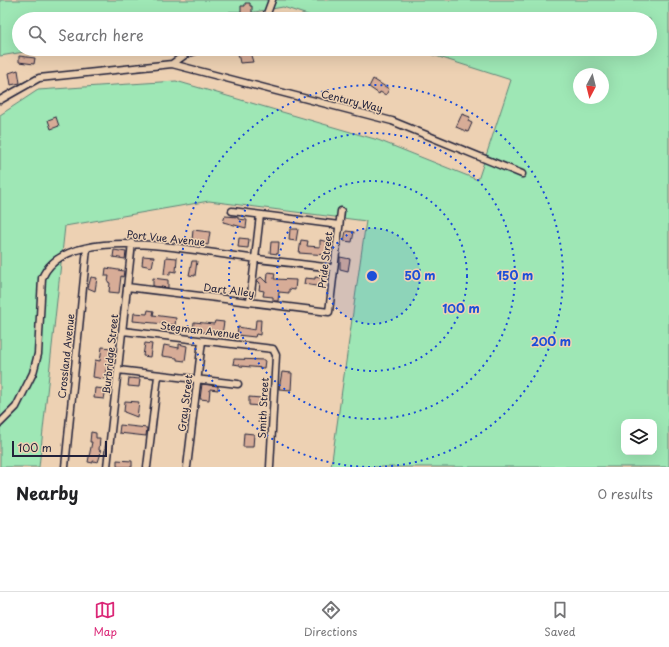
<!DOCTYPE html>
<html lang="en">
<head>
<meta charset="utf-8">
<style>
	:root { --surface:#fff; --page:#f2f2f2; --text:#202124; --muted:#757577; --line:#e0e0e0; --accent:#db2777 }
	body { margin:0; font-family:"Playpen Sans",sans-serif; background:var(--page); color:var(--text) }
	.controls { position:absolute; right:12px; bottom:12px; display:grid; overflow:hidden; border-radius:8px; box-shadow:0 4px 16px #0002 }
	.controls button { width:36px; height:36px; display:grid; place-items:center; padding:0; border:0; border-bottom:1px solid var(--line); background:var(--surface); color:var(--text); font:20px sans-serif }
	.compass { position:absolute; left:573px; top:68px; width:36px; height:36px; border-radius:50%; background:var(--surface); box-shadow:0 4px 16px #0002; rotate:187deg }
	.scale { position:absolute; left:12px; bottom:10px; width:95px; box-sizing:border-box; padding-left:4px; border:2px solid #22223b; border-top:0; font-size:11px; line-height:14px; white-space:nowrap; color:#22223b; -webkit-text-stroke:3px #edd1b3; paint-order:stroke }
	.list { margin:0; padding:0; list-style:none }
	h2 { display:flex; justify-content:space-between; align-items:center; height:52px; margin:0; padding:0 16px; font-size:17px }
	h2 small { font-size:13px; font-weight:400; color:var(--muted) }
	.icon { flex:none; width:22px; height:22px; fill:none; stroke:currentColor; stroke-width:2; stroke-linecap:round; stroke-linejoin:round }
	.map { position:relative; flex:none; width:669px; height:467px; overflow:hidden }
	.search { position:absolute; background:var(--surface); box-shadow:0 4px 16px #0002; left:12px; right:12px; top:12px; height:44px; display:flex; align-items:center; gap:10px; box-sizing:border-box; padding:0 14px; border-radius:22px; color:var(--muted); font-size:15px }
	.sheet { height:124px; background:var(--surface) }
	nav { display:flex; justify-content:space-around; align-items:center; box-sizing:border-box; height:56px; border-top:1px solid var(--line); background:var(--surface); font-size:11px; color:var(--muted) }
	nav a { display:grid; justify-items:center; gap:2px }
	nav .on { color:var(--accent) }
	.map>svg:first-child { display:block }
</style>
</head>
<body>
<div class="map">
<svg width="669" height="467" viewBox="0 0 669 467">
	<rect width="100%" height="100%" fill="#edd1b3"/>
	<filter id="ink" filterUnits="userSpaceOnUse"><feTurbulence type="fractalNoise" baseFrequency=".025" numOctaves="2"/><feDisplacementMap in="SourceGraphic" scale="8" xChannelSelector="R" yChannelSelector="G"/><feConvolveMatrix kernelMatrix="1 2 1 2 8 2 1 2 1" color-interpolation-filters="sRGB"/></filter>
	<g filter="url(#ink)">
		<path fill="#9ee7b5" stroke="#608478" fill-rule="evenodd" d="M0 0H669V467H331L366 221 209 201 65 226 39 467H0V115L38 90 176 81 378 140 478 180 511 80 414 49H650V19H320L283 7 215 19H19V49H42L0 56ZM579 74H603V98H579ZM624 422H654V452H624Z"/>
		<path fill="#d7ac97" stroke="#22223b" d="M245 3H250V6H252V18L229 19V12H241V6H245Z
			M237 49H249L253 62 240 63Z
			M19 56 35 58 34 64 19 62Z
			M18 70 20 83 11 85 9 73Z
			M373 79 389 89 386 95 380 92 379 94 369 87Z
			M462 114 470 117 468 121 472 123 468 132 456 127Z
			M56 117 59 126 51 129 48 120Z
			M225 216 238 217V219L247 220 246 228 223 222Z
			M290 229H298L296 241 289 240Z
			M193 230 210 232 208 245 192 241Z
			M346 231 354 232 352 242 344 241Z
			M239 238 249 239 248 248 238 247Z
			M301 240 308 241 307 246 320 247V240L328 242 327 255 299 253Z
			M271 242H279L278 254 270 253Z
			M114 250 126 252 125 259 113 257Z
			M143 256 154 257 152 267 142 265Z
			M166 257 177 258 176 272 170 271V275L164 274Z
			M340 257 350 259 348 271 340 269Z
			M192 261H197L195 276 189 275Z
			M106 268 124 271 123 277 121 276 119 293 109 292 110 283 108 282 109 276H105Z
			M268 272 275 273 274 279 296 280 295 290 289 289V293L279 292 278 301H273V297L263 296 264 291 259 290 260 283 257 280 261 277 267 283Z
			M91 277 97 278 95 291 88 288Z
			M315 277 323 278 322 287 304 284 305 278 315 279Z
			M153 278 168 280V288L153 286Z
			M148 310 154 311 153 315 176 318 175 325 133 321 134 313 147 314Z
			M256 320H261L260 335 256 334 255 337 237 335 238 327 255 330Z
			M215 321 224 322 222 334 193 331 194 322 214 324Z
			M145 343 152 344 150 357 143 356Z
			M179 344 187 346 185 361 177 360V358L162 356 164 345 179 348Z
			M102 347 112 348 110 370 106 369 104 379 93 377 95 360 100 361Z
			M234 359 265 360 264 368 240 366V365L233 364Z
			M282 372 292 373 291 390 279 389Z
			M129 378 140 379 139 387 128 386Z
			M202 384 218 386V390L210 389 209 400 200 399Z
			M95 388 106 389 104 399 94 398Z
			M249 397 261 398 260 406 249 405Z
			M125 401 139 402 137 417 124 412Z
			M120 425 147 428 146 436 119 433Z
			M91 432 96 433V438H100L99 450 101 451 100 456 98 462 93 461V463L88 462 92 442H90Z
			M244 433 254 434 253 447H243Z
			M117 460 132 461V467H119L117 466Z"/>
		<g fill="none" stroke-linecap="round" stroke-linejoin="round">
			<g stroke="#22223b" stroke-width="9">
				<path id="minor" d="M265 19 272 0
					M172 64 392 121 522 174
					M0 100 39 78 172 64 186 54 202 49
					M232 211 339 225
					M127 287 329 312 341 211
					M250 302 260 215
					M123 331 273 349 276 355 270 467
					M118 370 238 384
					M0 423 16 407 33 373 38 354 42 278C65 224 183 249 228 255 263 260 299 264 334 268
					M65 467 87 248
					M107 467 132 243
					M147 467 158 376
					M187 467 202 341"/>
			</g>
			<use href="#minor" stroke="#edd1b3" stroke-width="6"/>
		</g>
	</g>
	<circle cx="372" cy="276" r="48" fill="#1d4ed8" fill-opacity=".12"/>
	<g fill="none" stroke="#1d4ed8" stroke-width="2" stroke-dasharray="2 4">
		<circle cx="372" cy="276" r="48"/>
		<circle cx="372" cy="276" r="95"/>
		<circle cx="372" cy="276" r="143"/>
		<path d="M370 467A191 191 0 1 1 374 467"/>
	</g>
	<g text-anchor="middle" stroke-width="3" stroke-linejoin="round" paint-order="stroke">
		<g font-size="10" fill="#22223b" stroke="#edd1b3">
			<text transform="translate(352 101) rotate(14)" y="4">Century Way</text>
			<text transform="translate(166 238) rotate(6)" y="4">Port Vue Avenue</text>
			<text transform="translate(325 260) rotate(-83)" y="4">Pride Street</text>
			<text transform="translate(229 290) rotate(7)" y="4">Dart Alley</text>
			<text transform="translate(200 330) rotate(7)" y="4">Stegman Avenue</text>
			<text transform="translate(110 354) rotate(-84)" y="4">Burbridge Street</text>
			<text transform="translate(66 356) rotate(-84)" y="4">Crossland Avenue</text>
			<text transform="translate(185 403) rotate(-83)" y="4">Gray Street</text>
			<text transform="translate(263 408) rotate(-87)" y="4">Smith Street</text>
		</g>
	</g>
	<circle cx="372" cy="276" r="6" fill="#1d4ed8" stroke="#edd1b3" stroke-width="2"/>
	<g font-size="12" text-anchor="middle" font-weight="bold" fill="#1d4ed8" stroke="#edd1b3" stroke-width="3" stroke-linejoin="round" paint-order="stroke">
		<text x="420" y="280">50 m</text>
		<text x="515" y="280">150 m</text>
		<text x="461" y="313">100 m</text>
		<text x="551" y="346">200 m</text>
	</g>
</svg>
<div class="controls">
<button><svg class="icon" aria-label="layers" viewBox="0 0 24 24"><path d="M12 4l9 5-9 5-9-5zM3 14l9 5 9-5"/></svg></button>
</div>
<svg class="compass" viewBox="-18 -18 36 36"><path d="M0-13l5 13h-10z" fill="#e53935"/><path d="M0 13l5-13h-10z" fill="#757577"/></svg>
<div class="scale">100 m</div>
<div class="search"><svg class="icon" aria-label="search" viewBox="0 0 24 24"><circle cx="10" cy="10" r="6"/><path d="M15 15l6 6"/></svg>Search here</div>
</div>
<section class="sheet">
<h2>Nearby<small>0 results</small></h2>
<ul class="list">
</ul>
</section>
<nav>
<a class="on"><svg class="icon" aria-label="map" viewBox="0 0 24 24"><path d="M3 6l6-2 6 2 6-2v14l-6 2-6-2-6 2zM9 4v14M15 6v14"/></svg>Map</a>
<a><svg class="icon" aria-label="directions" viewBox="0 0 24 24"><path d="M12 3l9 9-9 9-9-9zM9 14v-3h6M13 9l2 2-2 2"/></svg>Directions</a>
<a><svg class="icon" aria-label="saved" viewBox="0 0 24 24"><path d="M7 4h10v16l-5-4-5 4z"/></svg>Saved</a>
</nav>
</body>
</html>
